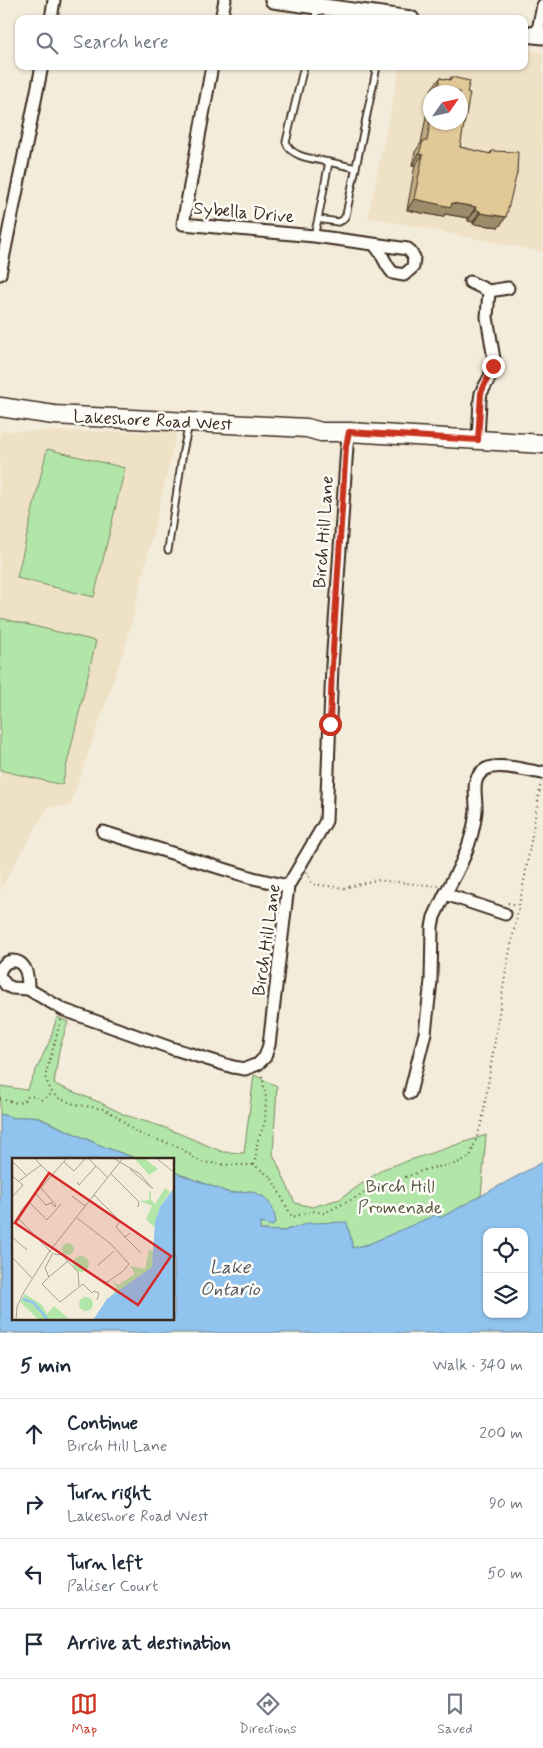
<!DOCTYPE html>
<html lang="en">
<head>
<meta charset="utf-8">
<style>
	:root { --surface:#fff; --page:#f6f6f7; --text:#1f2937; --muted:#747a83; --line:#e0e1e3; --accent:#c8321e }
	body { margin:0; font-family:Mynerve,sans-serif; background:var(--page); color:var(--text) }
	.controls { position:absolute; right:15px; bottom:15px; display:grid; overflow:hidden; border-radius:10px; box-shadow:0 1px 4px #0004 }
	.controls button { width:45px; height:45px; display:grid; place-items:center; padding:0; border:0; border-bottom:1px solid var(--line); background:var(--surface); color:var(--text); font:25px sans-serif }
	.compass { position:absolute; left:423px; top:85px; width:45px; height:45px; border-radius:50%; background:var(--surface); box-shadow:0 1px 4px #0004; rotate:56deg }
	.stop { position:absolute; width:15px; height:15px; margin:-11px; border:4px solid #c8321e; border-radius:50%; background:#fff }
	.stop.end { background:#c8321e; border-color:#fff; box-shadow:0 1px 5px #0008 }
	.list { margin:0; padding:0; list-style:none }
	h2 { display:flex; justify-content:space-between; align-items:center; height:65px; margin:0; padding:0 20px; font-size:21px }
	h2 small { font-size:16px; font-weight:400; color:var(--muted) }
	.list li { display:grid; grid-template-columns:32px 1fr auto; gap:15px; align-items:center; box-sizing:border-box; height:70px; padding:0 20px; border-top:1px solid var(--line) }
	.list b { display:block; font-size:19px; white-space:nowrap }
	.list p { margin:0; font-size:16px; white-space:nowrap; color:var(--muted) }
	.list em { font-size:16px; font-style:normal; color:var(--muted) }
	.icon { flex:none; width:28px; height:28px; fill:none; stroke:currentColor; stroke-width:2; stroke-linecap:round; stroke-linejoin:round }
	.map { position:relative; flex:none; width:543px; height:1333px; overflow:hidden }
	.search { position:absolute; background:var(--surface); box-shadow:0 1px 4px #0004; left:15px; right:15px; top:15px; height:55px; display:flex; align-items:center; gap:12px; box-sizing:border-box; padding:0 18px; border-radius:10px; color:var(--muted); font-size:19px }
	.sheet { height:345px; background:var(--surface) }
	nav { display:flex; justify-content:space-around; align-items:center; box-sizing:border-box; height:70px; border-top:1px solid var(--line); background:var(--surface); font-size:14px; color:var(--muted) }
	nav a { display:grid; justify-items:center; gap:2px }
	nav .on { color:var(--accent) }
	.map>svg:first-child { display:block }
</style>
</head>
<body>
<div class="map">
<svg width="543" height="1333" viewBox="0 0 543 1333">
	<rect width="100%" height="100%" fill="#f4ecda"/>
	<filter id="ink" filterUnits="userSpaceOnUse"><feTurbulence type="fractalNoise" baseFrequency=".02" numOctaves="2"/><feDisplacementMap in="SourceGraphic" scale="10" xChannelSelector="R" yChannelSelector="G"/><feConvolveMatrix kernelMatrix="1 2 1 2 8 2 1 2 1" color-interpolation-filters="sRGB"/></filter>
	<g filter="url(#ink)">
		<path fill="#eee1c6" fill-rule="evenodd" d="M524 50 543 53V252L368 217 400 66H524ZM430 92H460V122H430Z
			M0 431 177 432 127 641 70 806 48 807 0 890Z"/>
		<path fill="#b2e6a8" stroke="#768863" d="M47 449 125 468 94 597 17 578Z
			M0 618 96 641 62 785 0 770Z
			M57 1017 68 1022 59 1050 54 1084 99 1102 125 1115 166 1128 223 1152 244 1153 254 1075 277 1086 273 1154 295 1203 312 1207 340 1199 383 1169 486 1135 481 1196 440 1218 438 1215 369 1244 353 1248 291 1228 283 1231 259 1230V1223L272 1206 264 1197 251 1191 230 1193 174 1172V1159H138L107 1148 35 1116 14 1118 0 1114V1086L27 1090 50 1040Z"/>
		<path fill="#90c3ed" stroke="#6e869a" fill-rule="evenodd" d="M0 1114 14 1118 34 1116 107 1148 138 1159H14V1319H174V1172L230 1193 251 1191 264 1197 272 1206 276 1221 273 1226 260 1223V1230L283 1231 309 1223 347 1222 353 1248 369 1244 437 1214 440 1218 543 1162V1333H0ZM487 1232H524V1314H487Z"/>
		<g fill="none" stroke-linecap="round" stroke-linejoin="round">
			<g stroke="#3b2a1e" stroke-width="9">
				<path id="service" d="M315 19 317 6
					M304 66 286 142C290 158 316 159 329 162
					M356 168 329 162 318 219 338 222 343 220 346 215 377 66
					M314 236 318 219
					M168 550 183 451 189 424"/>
			</g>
			<g stroke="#3b2a1e" stroke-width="15">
				<path id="minor" d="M51 19 54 0
					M221 19 225 0
					M537 35 543 5
					M212 66 183 224 314 236 373 244
					M373 244 408 249 414 257 413 267 404 275 393 273C384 264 383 252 373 244Z
					M0 274 42 66
					M470 282 489 291 508 288
					M478 440 480 400 481 393 490 377 494 359 487 317 489 291
					M103 832 253 878 288 886
					M505 914 445 894C460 868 473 842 476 811 477 796 469 778 486 769 499 762 528 771 543 773V772
					M0 971C4 959 19 957 25 969 28 975 28 983 28 989
					M0 977 6 985 12 988 28 989 64 1010 171 1048 233 1067 245 1069 258 1064 265 1057 269 1045 288 886 326 821 332 666 347 446 349 432
					M410 1093 425 1033 431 981 432 927 434 917 445 894"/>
			</g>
			<g stroke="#3b2a1e" stroke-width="19">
				<path id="secondary" d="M273 0 411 19
					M524 34 543 36"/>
			</g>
			<g stroke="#3b2a1e" stroke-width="21">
				<path id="primary" d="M0 407 54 415 307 428 321 432H349L543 444"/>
			</g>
			<path stroke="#3b2a1e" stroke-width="2" stroke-dasharray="1 4" stroke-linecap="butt" d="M307 872 312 884 345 888 376 880 438 886
				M508 903 518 905
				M61 1020 45 1077 52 1093 58 1098 74 1104 103 1109 117 1116 134 1131 145 1136 177 1146 201 1162 229 1165H254L271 1177 292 1217 313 1211 324 1213 371 1190 427 1169 455 1164 470 1157 482 1122 506 970 525 876 541 782
				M0 1099 17 1103 23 1102 27 1097 35 1096 42 1100 51 1094
				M254 1165 258 1140 265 1122 266 1098 262 1075"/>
			<use href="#service" stroke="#fdfcf7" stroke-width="5.5"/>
			<use href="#minor" stroke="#fdfcf7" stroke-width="11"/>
			<use href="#secondary" stroke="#fdfcf7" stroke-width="15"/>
			<use href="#primary" stroke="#fdfcf7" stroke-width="18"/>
		</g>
		<path fill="#c1ac82" stroke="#3b2a1e" d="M451 77 467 92 460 147 489 154 492 151 506 217 499 227 473 224V222L468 221V218L445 214 443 217 407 210 415 165H412L415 152 421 143 430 96V122L460 92H431L432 88 440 78 449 80Z"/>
		<path fill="#9d8c6a" stroke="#3b2a1e" d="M419 154 423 155 415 165H412Z
			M414 199 452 203 476 207 468 218 445 214 443 217 407 210Z
			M475 210 480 211 473 222 468 221Z
			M480 213 506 217 499 227 473 224Z"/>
		<path fill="#e0c897" stroke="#3b2a1e" d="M451 77 470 81 467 92 470 93 460 147 491 154 492 151 518 152 517 173 506 217 480 213V211L475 210 476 207 452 203 451 207 414 199 423 155 419 154 423 141H427L430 122H460V92H437L440 78 450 80Z"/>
	</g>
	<g fill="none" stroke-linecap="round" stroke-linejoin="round" filter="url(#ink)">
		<path stroke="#c8321e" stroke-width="6" d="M330 724 332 666 346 446 349 432 478 440 481 393 493 366"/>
	</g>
	<g text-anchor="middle" stroke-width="5" stroke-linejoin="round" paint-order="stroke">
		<g font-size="18" fill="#3b2a1e" stroke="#fdfcf7">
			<text transform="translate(244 212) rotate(5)" y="6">Sybella Drive</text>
			<text transform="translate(153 420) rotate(3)" y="6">Lakeshore Road West</text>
			<text transform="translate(323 532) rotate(-86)" y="6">Birch Hill Lane</text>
			<text transform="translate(266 940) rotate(-82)" y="6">Birch Hill Lane</text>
		</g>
		<g font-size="18" fill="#595940" stroke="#fdfcf7">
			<text x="400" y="1192">Birch Hill<tspan x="400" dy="21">Promenade</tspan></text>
		</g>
		<g font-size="19" font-style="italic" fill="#54585c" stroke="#fdfcf7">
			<text x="230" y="1273">Lake<tspan x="230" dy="22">Ontario</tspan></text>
		</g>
	</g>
	<g transform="translate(12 1158)">
		<rect width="162" height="162" fill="#f4ecda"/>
		<path d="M122 0H132L146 11 137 17ZM153 30 158 34 148 49 142 69 134 61 140 48 128 43 137 42V35L139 33V42L143 46ZM50 91a6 6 0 1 1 12 0a6 6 0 1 1-12 0ZM137 91 143 95 140 110 97 141 105 130 100 123 106 127 123 116 118 108 133 111ZM61 106a8 8 0 1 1 16 0a8 8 0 1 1-16 0ZM13 136 30 147 35 156 42 148 57 161 27 162 8 144ZM67 146a7 7 0 1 1 14 0a7 7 0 1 1-14 0Z" fill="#b2e6a8"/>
		<path d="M162 30V162H81L95 141 140 109 143 64 148 49Z" fill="#90c3ed"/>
		<path fill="none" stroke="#90c3ed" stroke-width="2.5" d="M11 141 22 145 36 162"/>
		<path fill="none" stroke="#aa9e8f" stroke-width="1" d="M22 0 39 17M76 0 95 19M101 0 128 16 141 31 118 11M144 0 163 15M0 3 14 17M52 4 62 13 74 0M99 16 127 44 126 49M0 18 11 27 0 39M7 23 29 7M65 24 67 27 84 8M29 30 44 47 43 49 39 45 41 43M24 36 34 47 39 45M82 37 108 63 104 69 113 79 118 75M60 38 73 48M17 44 35 62 49 46M5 59 39 94M65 60 99 86 117 106 110 114 94 125 92 124H96M0 68 11 50 55 0M0 79 15 92M113 79 129 95M41 95 33 110 37 119 56 103M42 96 50 97 66 114 67 128M0 99 20 120M86 107 102 93M37 119 30 126 48 144 71 126M71 126 80 135 82 133 87 135 85 142M4 162 5 149 12 134 37 94 111 0"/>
		<path fill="#d62828" fill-opacity="0.15" stroke="#d62828" stroke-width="2.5" d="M37 15 159 98 126 147 3 65Z"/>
		<rect width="162" height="162" fill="none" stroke="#3b2a1e" stroke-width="2.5"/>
	</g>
</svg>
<div class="controls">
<button><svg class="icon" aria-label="locate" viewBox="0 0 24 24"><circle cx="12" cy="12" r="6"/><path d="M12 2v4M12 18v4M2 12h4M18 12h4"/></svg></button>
<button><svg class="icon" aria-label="layers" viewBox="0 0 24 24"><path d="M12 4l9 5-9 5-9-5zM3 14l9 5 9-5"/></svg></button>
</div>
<svg class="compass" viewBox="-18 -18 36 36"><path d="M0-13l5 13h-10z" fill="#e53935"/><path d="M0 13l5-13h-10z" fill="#747a83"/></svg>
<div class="stop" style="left:330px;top:724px"></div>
<div class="stop end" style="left:493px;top:366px"></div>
<div class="search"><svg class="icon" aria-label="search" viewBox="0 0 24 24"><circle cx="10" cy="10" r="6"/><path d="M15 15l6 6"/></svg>Search here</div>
</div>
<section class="sheet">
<h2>5 min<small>Walk · 340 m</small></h2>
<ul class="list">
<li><svg class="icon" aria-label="ahead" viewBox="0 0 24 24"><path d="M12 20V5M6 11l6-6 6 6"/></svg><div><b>Continue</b><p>Birch Hill Lane</p></div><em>200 m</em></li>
<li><svg class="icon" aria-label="right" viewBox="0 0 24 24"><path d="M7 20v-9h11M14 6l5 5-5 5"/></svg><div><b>Turn right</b><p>Lakeshore Road West</p></div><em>90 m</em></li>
<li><svg class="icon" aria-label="left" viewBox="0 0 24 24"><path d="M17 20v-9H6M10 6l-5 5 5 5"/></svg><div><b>Turn left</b><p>Paliser Court</p></div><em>50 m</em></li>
<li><svg class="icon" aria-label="arrive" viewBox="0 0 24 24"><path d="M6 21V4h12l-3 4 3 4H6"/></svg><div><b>Arrive at destination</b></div></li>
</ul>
</section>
<nav>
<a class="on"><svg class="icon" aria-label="map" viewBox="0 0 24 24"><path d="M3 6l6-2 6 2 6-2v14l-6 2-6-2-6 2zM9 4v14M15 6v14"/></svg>Map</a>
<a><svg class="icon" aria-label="directions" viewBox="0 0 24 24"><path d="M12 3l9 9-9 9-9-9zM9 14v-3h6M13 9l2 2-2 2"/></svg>Directions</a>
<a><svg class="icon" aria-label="saved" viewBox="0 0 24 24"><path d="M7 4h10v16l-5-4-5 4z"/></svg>Saved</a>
</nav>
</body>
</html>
